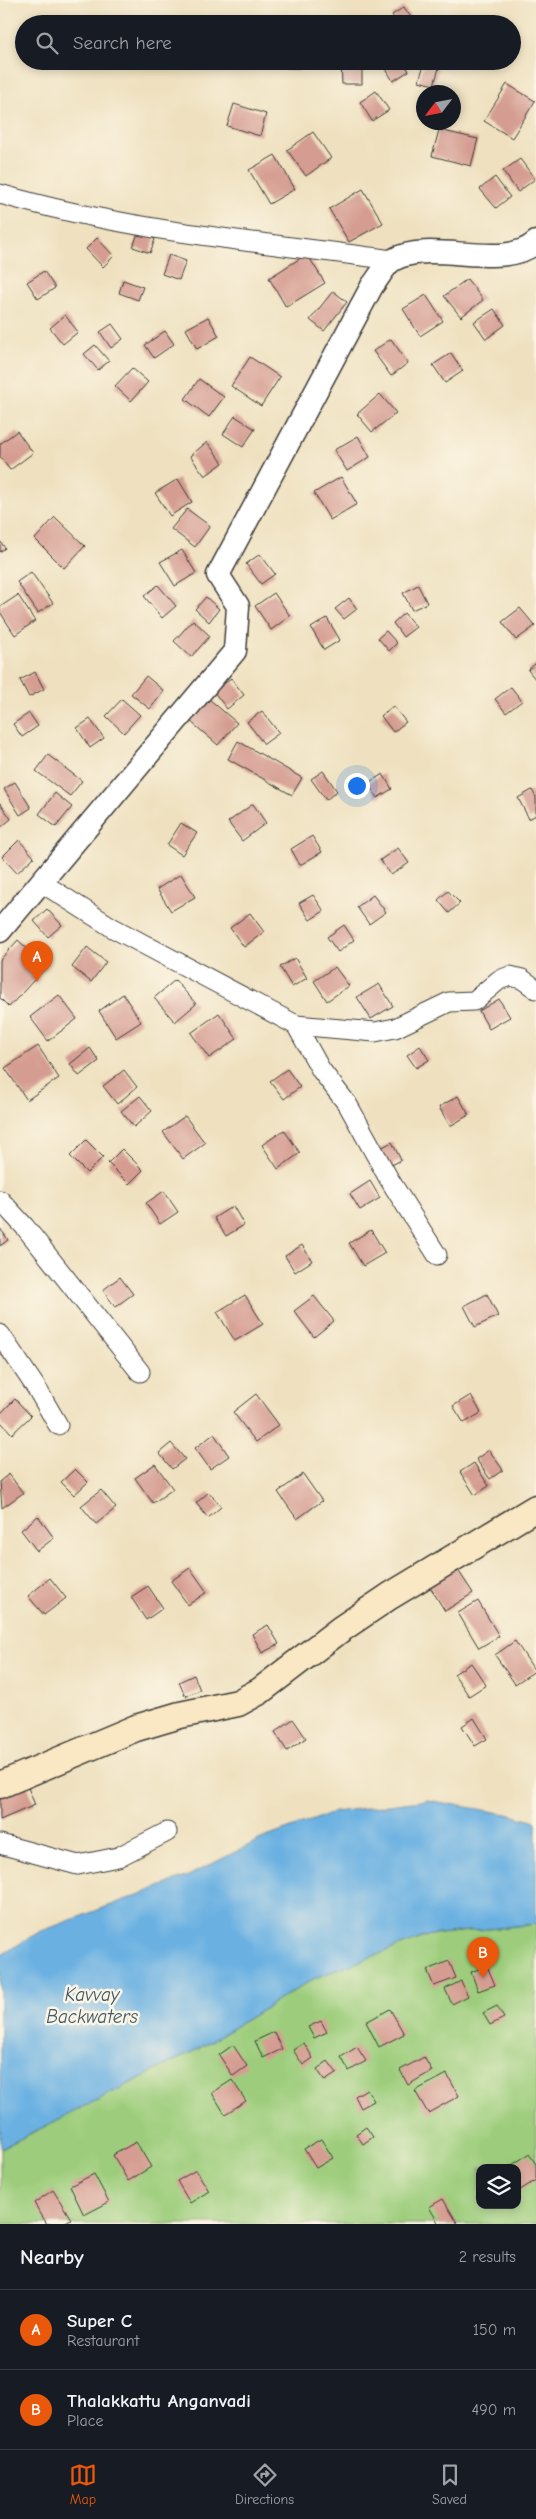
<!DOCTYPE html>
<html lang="en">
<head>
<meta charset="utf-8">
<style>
	:root { --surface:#171b24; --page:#20242c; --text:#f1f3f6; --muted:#9ea1a6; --line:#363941; --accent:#ea580c }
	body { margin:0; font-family:"Comic Neue",sans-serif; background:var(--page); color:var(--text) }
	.controls { position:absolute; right:15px; bottom:15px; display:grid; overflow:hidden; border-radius:10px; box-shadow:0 2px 8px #0003 }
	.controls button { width:45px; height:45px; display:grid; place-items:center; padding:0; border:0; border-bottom:1px solid var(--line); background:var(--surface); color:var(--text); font:25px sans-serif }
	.compass { position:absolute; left:416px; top:85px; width:45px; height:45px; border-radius:50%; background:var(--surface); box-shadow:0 2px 8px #0003; rotate:238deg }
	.you { position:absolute; left:356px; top:785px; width:18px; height:18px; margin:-12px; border:4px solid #fff; border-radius:50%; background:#1a73e8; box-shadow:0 0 0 8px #1a73e833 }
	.badge { display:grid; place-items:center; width:32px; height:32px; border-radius:50%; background:var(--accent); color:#fff; font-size:16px; font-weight:700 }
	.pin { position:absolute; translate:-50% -41px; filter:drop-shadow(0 1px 2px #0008) }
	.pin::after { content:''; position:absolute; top:26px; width:18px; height:15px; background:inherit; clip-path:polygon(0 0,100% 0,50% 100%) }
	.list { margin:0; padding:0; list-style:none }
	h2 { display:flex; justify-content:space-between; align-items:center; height:65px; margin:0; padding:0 20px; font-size:21px }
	h2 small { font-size:16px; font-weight:400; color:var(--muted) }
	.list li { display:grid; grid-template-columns:32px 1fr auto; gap:15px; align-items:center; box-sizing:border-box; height:80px; padding:0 20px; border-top:1px solid var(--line) }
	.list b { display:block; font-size:19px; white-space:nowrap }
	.list p { margin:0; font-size:16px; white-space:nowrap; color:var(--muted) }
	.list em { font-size:16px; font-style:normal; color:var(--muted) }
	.icon { flex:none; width:28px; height:28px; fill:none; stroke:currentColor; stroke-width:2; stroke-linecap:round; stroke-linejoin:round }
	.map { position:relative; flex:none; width:536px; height:2224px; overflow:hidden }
	.search { position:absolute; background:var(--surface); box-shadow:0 2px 8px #0003; left:15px; right:15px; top:15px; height:55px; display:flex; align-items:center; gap:12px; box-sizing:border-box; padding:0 18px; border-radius:28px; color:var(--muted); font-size:19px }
	.sheet { height:225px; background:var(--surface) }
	nav { display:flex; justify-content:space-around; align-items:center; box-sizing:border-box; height:70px; border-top:1px solid var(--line); background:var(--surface); font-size:14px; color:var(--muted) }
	nav a { display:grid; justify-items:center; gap:2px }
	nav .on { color:var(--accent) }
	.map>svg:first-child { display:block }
</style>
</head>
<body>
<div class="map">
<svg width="536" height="2224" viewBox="0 0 536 2224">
	<rect width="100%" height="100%" fill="#fcf5e5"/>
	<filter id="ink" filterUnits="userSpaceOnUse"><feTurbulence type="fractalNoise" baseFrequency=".02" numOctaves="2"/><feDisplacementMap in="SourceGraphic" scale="10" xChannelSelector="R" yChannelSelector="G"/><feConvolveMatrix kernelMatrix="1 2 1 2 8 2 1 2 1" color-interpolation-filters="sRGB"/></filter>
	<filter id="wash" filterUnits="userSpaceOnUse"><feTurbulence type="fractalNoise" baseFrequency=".0096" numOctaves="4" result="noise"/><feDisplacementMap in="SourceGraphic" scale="20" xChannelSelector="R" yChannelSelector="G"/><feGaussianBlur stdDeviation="1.12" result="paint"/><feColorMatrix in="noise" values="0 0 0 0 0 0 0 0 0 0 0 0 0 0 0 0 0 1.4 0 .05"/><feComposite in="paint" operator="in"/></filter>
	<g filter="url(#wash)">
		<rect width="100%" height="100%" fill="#efe1c0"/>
		<path fill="#9dcd7c" stroke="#5c744c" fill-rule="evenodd" d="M536 1924V2224H0V2149L198 2049 315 1978 430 1935ZM480 2168H517V2205H480Z"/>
		<path fill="#6bb1e2" stroke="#44667f" d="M427 1800 507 1814 536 1822V1924L430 1935 315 1978 198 2049 0 2149V1956L39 1932 186 1877 261 1839 335 1812Z"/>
		<g id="blocks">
			<path fill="#d59d92" d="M404 7 412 19 406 24H398L392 15Z
				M286 61H299V68H286Z
				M386 61H403L409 71 393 81 383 64Z
				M341 62H362V84H342Z
				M424 64 439 68 434 85 419 81Z
				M507 84 535 101 512 138 484 121Z
				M376 91 389 110 372 121 360 102Z
				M234 104 266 114 260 136 227 126Z
				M439 130 478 139 471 166 432 156Z
				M313 132 331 158 306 176 287 150Z
				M275 155 295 189 269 204 249 170Z
				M520 159 535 179 518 192 503 171Z
				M495 177 510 197 496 208 480 189Z
				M363 189 383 223 349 242 329 209Z
				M138 233 155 239 150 253 133 247Z
				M97 238 114 256 103 267 86 249Z
				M307 254 325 283 286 307 269 278Z
				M169 255 186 261 179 280 162 274Z
				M44 271 55 288 38 299 27 282Z
				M467 279 483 300 461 317 444 296Z
				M123 280 143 287 138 300 119 293Z
				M333 291 347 302 324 331 310 320Z
				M426 295 443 321 420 336 403 309Z
				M494 309 505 325 486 339 474 322Z
				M65 315 78 332 63 344 50 328Z
				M208 317 219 336 197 349 186 329Z
				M112 324 123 339 111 348 100 332Z
				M165 331 174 344 154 358 145 345Z
				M391 339 408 363 391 376 373 351Z
				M95 345 109 361 98 370 84 354Z
				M451 353 463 371 445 383 433 365Z
				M250 357 280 377 261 406 231 386Z
				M132 368 148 382 131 401 115 386Z
				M199 379 224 397 209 417 185 399Z
				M380 394 396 413 372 432 357 414Z
				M235 416 255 429 243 447 223 434Z
				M17 431 33 453 10 470 0 457V444Z
				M358 436 370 457 347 471 334 450Z
				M207 442 223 463 205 476 190 456Z
				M341 477 357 504 330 520 314 493Z
				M178 479 192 502 170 516 155 493Z
				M187 509 210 526 195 547 171 529Z
				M55 517 85 546 64 568 35 539Z
				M0 541 5 548 0 552Z
				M182 550 196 573 175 586 160 562Z
				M260 554 275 574 261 584 246 564Z
				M31 572 53 603 38 613 17 582Z
				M158 585 176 606 162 618 144 596Z
				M418 585 427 603 412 610 403 593Z
				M274 593 290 616 271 630 255 606Z
				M18 595 35 621 15 635 0 612V607Z
				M206 597 219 609 209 622 195 609Z
				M349 598 357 609 344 619 335 609Z
				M520 608 535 626 516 640 502 622Z
				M404 613 416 627 403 637 393 623Z
				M327 618 340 640 324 650 311 628Z
				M193 620 210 636 191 657 174 641Z
				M386 631 397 643 389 651 378 638Z
				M536 663V680L528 670Z
				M35 672 44 689 29 697 20 680Z
				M146 676 164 691 150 709 131 694Z
				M231 678 244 695 227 709 214 692Z
				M511 687 522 701 506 713 495 699Z
				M122 699 140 715 124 733 106 716Z
				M209 699 237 723 218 745 190 721Z
				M393 706 406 722 393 732 381 716Z
				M262 711 279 733 264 744 247 722Z
				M29 713 38 726 22 737 13 724Z
				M90 719 104 738 90 748 77 728Z
				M238 741 302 778 292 795 228 759Z
				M48 755 82 781 70 796 36 771Z
				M323 771 337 791 326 800 311 779Z
				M383 774 392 789 377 798 368 783Z
				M15 782 31 808 20 815 4 789Z
				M532 790 536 797V815L529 819 518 798Z
				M55 793 72 807 56 827 39 814Z
				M0 803 11 819 0 828Z
				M253 804 266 823 242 841 228 822Z
				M181 823 197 833 182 855 167 845Z
				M312 836 322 852 300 865 291 849Z
				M19 840 34 857 17 873 2 857Z
				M398 848 409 863 391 875 380 860Z
				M181 874 195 897 171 911 157 889Z
				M448 891 460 903 449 913 438 900Z
				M313 895 324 911 310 920 299 903Z
				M373 895 386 912 369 924 357 907Z
				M47 909 62 925 48 937 34 921Z
				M250 913 264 932 244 947 230 928Z
				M344 925 354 940 338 952 327 937Z
				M18 940 46 967 9 1007 0 998V960Z
				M87 947 106 962 91 982 72 967Z
				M295 958 307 978 292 987 280 967Z
				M335 967 349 986 327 1001 314 981Z
				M175 980 196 1004 175 1022 154 998Z
				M379 984 393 1006 371 1019 357 997Z
				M123 994 141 1022 116 1038 99 1011Z
				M59 995 77 1019 48 1041 30 1017Z
				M499 999 510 1017 489 1029 479 1011Z
				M219 1013 237 1039 209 1058 191 1033Z
				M38 1046 59 1078 27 1100 5 1068Z
				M420 1046 429 1060 416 1068 407 1055Z
				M90 1048 99 1061 79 1076 70 1064Z
				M287 1069 300 1087 284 1099 270 1081Z
				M124 1070 137 1087 117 1104 103 1086Z
				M140 1096 152 1111 134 1127 121 1111Z
				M458 1096 469 1115 450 1126 439 1107Z
				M185 1116 205 1143 183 1159 163 1132Z
				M284 1130 300 1153 278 1169 262 1145Z
				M86 1140 103 1157 87 1173 70 1156Z
				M392 1142 401 1160 388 1167 379 1149Z
				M122 1149 143 1170 129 1184 108 1163Z
				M370 1181 380 1198 360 1210 350 1194Z
				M164 1191 178 1212 160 1224 146 1203Z
				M233 1206 244 1225 226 1236 214 1218Z
				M0 1228 8 1240 0 1246Z
				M371 1230 385 1253 363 1266 349 1243Z
				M302 1245 312 1261 295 1272 285 1256Z
				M120 1277 133 1294 115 1307 103 1290Z
				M487 1294 498 1316 475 1327 464 1306Z
				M245 1295 263 1324 235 1341 217 1312Z
				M314 1296 334 1321 314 1337 294 1311Z
				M256 1394 279 1425 256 1442 233 1412Z
				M471 1395 481 1413 464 1423 453 1406Z
				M15 1399 31 1416 12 1434 0 1421V1414Z
				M214 1434 229 1456 210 1469 195 1448Z
				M171 1443 185 1459 172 1469 159 1453Z
				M489 1450 503 1470 490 1479 476 1459Z
				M474 1463 489 1486 475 1495 460 1472Z
				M155 1464 173 1489 153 1503 135 1478Z
				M75 1469 88 1482 74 1495 61 1482Z
				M9 1474 23 1493 2 1508 0 1481Z
				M303 1474 322 1501 297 1519 278 1492Z
				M101 1490 116 1508 96 1524 81 1506Z
				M209 1492 221 1507 208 1518 196 1503Z
				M38 1516 54 1538 37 1551 21 1530Z
				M454 1564 473 1593 445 1611 427 1582Z
				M190 1568 207 1592 188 1605 171 1581Z
				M50 1578 66 1598 44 1615 28 1596Z
				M148 1586 163 1608 146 1620 131 1597Z
				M478 1601 499 1636 479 1648 458 1613Z
				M268 1625 279 1644 262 1653 252 1634Z
				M515 1641 535 1671 515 1684 495 1655Z
				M471 1663 486 1685 469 1696 454 1674Z
				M194 1675 200 1690 185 1696 179 1682Z
				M474 1718 487 1739 475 1746 462 1726Z
				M293 1719 306 1738 287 1751 275 1732Z
				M25 1780 35 1805 0 1820V1791Z
				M449 1961 456 1978 434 1986 427 1970Z
				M487 1966 495 1985 478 1991 471 1972Z
				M461 1981 468 1996 452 2004 445 1989Z
				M497 2006 504 2018 490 2025 483 2013Z
				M390 2009 404 2034 379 2047 366 2022Z
				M321 2021 327 2032 314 2038 308 2027Z
				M274 2032 282 2049 263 2058 255 2041Z
				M304 2043 313 2058 303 2065 293 2050Z
				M233 2045 247 2066 233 2076 219 2055Z
				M357 2047 366 2061 349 2071 341 2057Z
				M424 2057 432 2071 408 2085 400 2070Z
				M328 2061 337 2073 325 2081 317 2069Z
				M447 2074 459 2096 428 2113 415 2091Z
				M232 2080 246 2101 225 2114 212 2093Z
				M367 2089 374 2101 361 2108 355 2096Z
				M366 2127 373 2137 363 2144 356 2134Z
				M321 2139 333 2158 316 2168 304 2149Z
				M136 2142 151 2167 128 2181 113 2155Z
				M529 2154 536 2164V2180L517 2192V2168H507Z
				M196 2170 209 2191 190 2203 177 2181Z
				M94 2174 109 2202 84 2215 70 2186Z
				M53 2190 71 2219 62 2224H47L34 2203Z
				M443 2199 458 2224H439L429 2207Z"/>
		</g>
	</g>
	<g filter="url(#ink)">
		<use href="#blocks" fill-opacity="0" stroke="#3c3a35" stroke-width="1"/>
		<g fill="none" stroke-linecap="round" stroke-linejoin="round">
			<g stroke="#3c3a35" stroke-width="21">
				<path id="minor" d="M0 194C127 231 261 242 392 260
					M42 883 113 928 296 1025 375 1032 395 1028 449 1002 474 1001 499 980 510 976 522 979 536 989
					M296 1025 321 1070 348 1105 389 1179 437 1255
					M0 1200 25 1227 140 1372
					M0 1334 37 1389 58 1425
					M0 1844 78 1865 118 1857 167 1832"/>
			</g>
			<g stroke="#3c3a35" stroke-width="25">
				<path id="tertiary" d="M0 931 235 651 238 606 218 575 372 286C378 279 385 265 393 260 430 238 504 272 536 242"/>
			</g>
			<g stroke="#3c3a35" stroke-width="29">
				<path id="secondary" d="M0 1785 136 1728 180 1715 238 1703 260 1691 341 1629 390 1596 536 1508"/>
			</g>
			<use href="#minor" stroke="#fff" stroke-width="19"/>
			<use href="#tertiary" stroke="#fff" stroke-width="22"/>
			<use href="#secondary" stroke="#fae7c3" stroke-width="26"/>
		</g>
	</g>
	<g text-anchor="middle" stroke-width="5" stroke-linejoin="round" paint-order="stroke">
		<g font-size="19" font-style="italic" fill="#3c586b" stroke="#fcf5e5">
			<text x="92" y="2001">Kavvay<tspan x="92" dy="22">Backwaters</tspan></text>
		</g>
	</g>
</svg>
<div class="controls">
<button><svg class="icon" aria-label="layers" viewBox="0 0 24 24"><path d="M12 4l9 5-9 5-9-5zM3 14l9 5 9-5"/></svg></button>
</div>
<svg class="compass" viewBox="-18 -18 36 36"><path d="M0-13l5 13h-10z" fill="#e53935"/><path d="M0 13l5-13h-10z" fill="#9ea1a6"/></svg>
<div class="you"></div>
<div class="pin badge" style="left:37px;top:982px">A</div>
<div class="pin badge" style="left:483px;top:1978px">B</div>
<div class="search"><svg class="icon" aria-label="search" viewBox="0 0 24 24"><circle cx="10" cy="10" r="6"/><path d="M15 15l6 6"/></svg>Search here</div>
</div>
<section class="sheet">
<h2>Nearby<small>2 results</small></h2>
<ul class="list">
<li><span class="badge">A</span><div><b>Super C</b><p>Restaurant</p></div><em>150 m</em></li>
<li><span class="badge">B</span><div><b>Thalakkattu Anganvadi</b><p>Place</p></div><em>490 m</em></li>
</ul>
</section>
<nav>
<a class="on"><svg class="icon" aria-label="map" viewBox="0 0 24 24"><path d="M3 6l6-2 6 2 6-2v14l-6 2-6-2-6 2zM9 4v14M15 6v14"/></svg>Map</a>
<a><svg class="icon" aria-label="directions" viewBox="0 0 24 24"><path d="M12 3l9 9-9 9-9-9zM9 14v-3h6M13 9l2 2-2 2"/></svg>Directions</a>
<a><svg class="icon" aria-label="saved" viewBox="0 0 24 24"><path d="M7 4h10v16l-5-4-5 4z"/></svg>Saved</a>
</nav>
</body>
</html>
